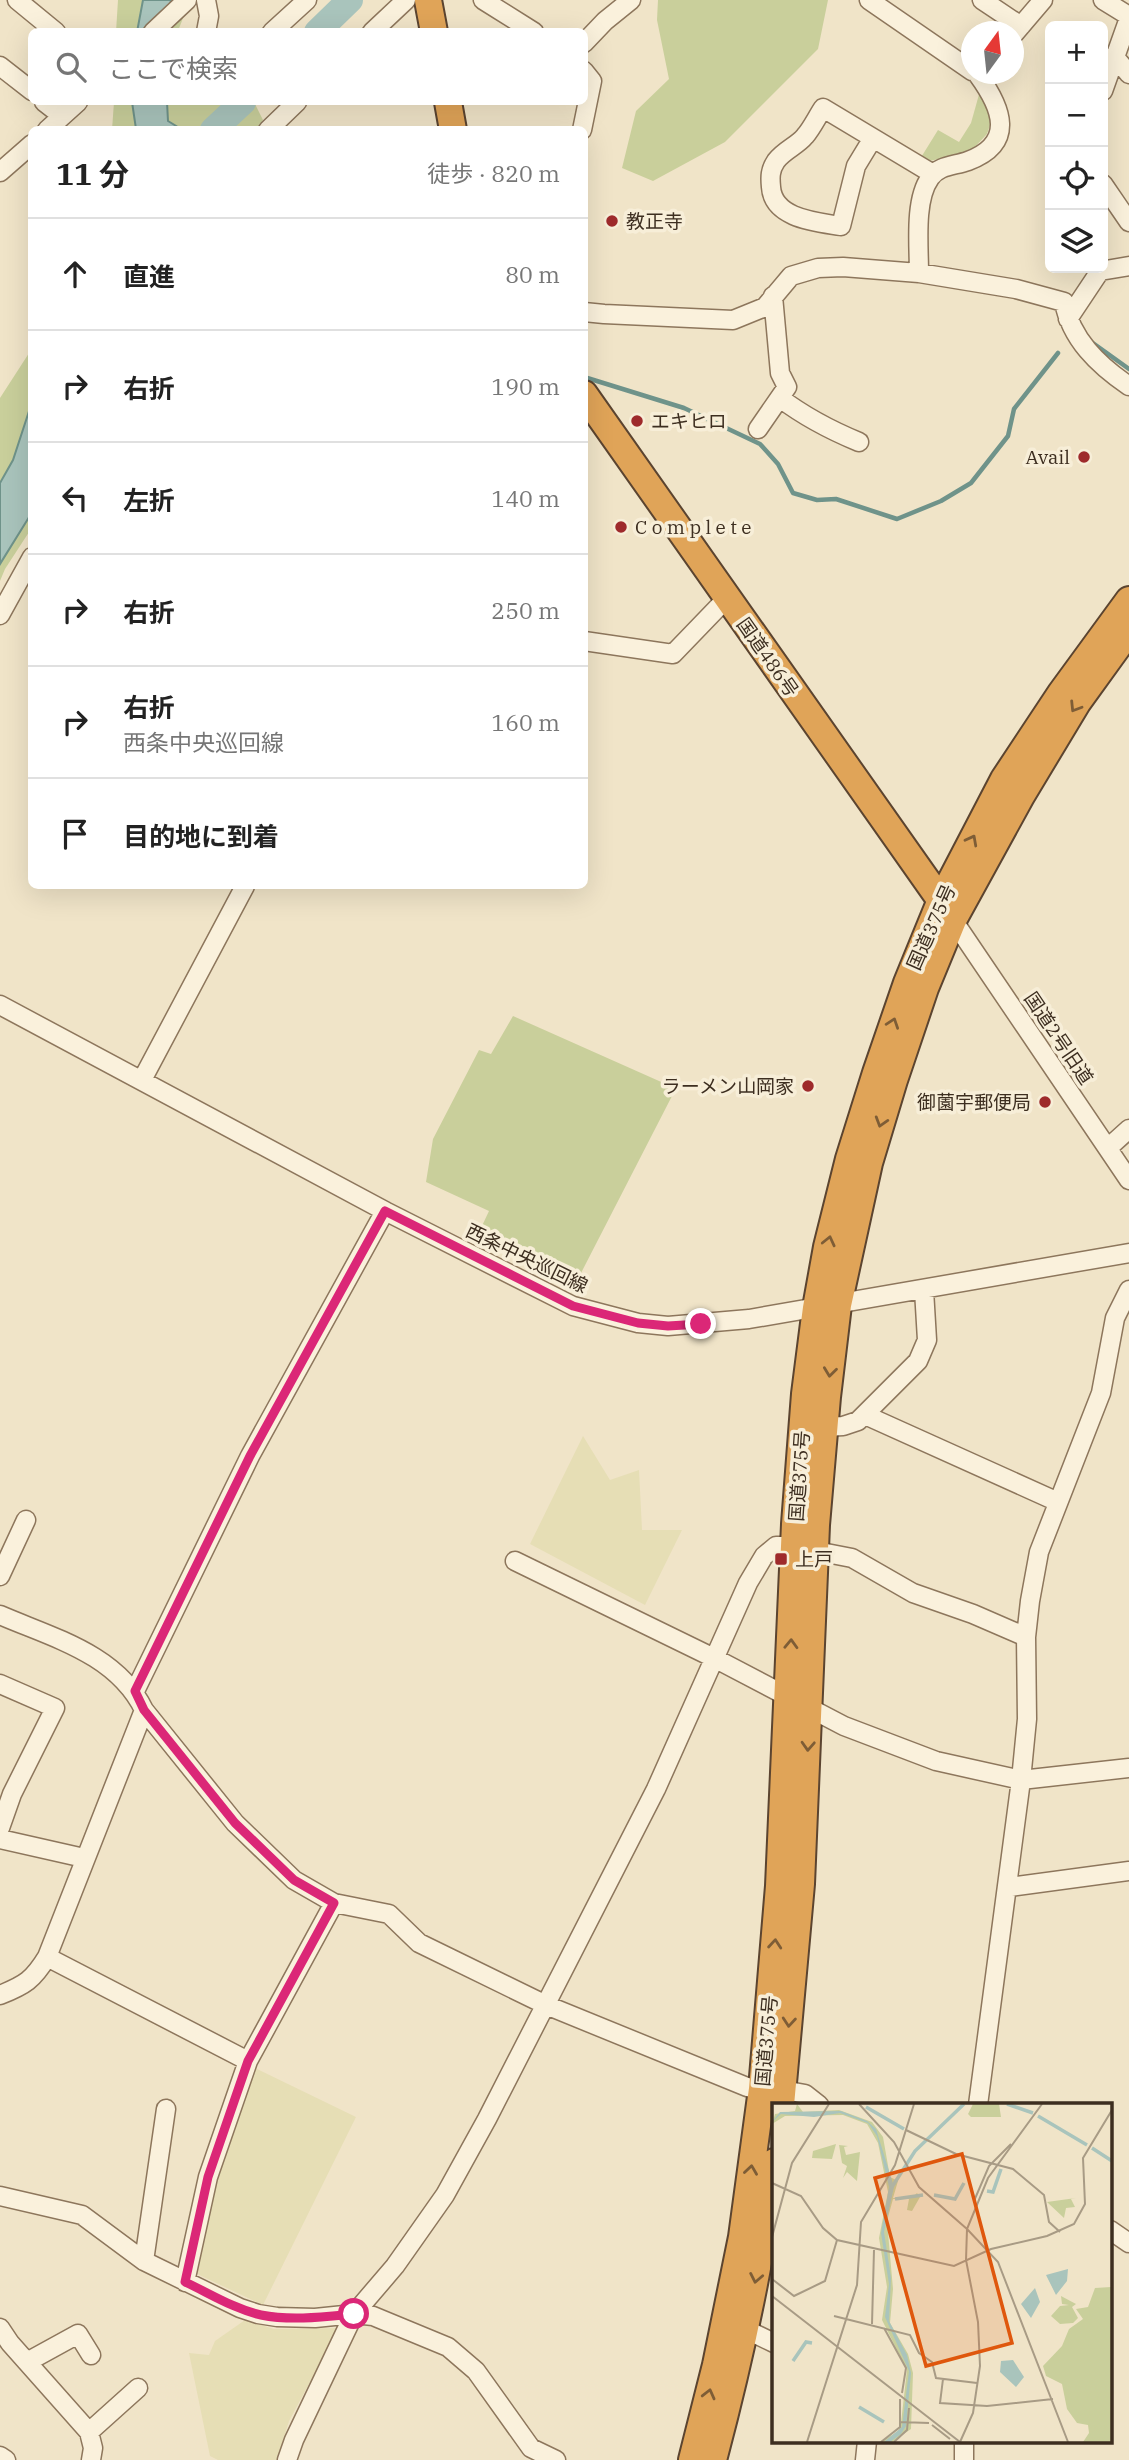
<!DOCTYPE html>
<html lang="ja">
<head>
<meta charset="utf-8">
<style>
	:root { --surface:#fff; --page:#f2f2f2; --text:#222; --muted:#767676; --line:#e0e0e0 }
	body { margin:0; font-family:"IBM Plex Serif","Noto Sans JP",serif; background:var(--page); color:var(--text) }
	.controls { position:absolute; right:21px; top:21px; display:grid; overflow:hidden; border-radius:10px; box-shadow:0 7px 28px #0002 }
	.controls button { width:63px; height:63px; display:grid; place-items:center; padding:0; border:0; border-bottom:2px solid var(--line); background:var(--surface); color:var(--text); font:35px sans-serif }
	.compass { position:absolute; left:961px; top:21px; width:63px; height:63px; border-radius:50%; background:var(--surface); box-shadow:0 7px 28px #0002; rotate:15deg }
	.stop { position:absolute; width:21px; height:21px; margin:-16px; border:5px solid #db2777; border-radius:50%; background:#fff }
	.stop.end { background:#db2777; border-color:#fff; box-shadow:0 2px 7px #0008 }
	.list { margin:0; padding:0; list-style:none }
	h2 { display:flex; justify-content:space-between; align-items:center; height:91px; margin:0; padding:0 28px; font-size:30px }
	h2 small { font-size:23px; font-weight:400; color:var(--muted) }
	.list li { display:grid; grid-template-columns:46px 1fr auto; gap:21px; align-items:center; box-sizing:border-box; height:112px; padding:0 28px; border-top:2px solid var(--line) }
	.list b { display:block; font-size:26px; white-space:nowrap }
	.list p { margin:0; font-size:23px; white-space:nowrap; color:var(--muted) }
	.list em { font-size:23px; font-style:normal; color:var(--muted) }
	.icon { flex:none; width:38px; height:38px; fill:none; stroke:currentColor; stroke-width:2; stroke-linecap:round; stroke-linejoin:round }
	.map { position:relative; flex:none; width:1129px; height:2460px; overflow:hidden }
	.search { position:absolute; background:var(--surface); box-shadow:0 7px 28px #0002; left:28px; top:28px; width:560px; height:77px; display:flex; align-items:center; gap:18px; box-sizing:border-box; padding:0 24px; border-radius:10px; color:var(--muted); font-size:26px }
	.panel { position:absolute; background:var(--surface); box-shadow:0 7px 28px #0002; left:28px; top:126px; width:560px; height:763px; border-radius:10px }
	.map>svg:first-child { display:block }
</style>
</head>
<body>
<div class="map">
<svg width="1129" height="2460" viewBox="0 0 1129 2460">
	<rect width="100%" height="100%" fill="#f0e4c8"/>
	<path fill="#e6deb5" d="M583 1436 610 1480 639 1470 642 1530H682L645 1605 530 1544Z
		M255 2068 356 2117 263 2305 193 2272 215 2185Z
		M245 2320 274 2329 339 2328 289 2421 277 2460H218L210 2456 189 2353 209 2355 215 2341Z"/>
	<path fill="#c9cf9b" d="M118 0H190L178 31 116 32Z
		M658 0H828L818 49 725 142 653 181 622 168 636 111 669 79 657 20Z
		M980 91 987 96 991 122 987 134 970 152 925 162 920 159 938 130 959 142 971 123Z
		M114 102H254L263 120 257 129 112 130Z
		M31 350V529L5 569 0 581V398Z
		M513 1016 668 1085 672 1096 580 1275 561 1278 481 1228 489 1211 426 1182 433 1139 479 1050 491 1054Z"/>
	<path fill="#a9c4bc" stroke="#6f938a" stroke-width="2" d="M143 0H171L165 31 137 32Z
		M132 102H167L168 121 181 129H136Z
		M31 405V514L0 564V483L13 460Z"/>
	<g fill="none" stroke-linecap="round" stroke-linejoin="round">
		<path stroke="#6f938a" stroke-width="4.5" d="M1090 341 1129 369
			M584 377 684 408 760 444 778 464 793 493 817 500 836 499 897 519 941 501 971 483 1008 436 1014 409 1058 353"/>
		<path stroke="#a9c4bc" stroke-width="26" d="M317 32 350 0
			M213 130 243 102"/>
		<g stroke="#8d765c" stroke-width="21">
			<path id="minor" d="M17 0 56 32
				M483 0 534 32
				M869 0 972 71
				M982 0 1021 26
				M1103 0 1129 16
				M153 32 187 0
				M206 32 209 16 206 0
				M272 32 307 0
				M372 32 406 0
				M1014 34 1043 0
				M584 43 605 21 631 0
				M1114 56 1129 74
				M0 66 32 91
				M1103 91 1129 18
				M44 102 62 116
				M47 130 78 102
				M268 130 297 102
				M582 130 592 81 584 71
				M873 138 856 166 841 226C817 222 773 219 771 187 770 177 770 170 776 161 784 150 797 146 805 136 812 128 817 117 823 108L933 174
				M0 172 32 144
				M1103 184 1129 222
				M919 273C919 246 914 200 930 178 939 165 954 166 968 161 1016 143 1002 108 978 75L979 74
				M584 312 604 314 733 320 765 307 791 276 818 268 843 267 919 273 1016 289 1064 302C1071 339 1098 365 1129 386
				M1068 319 1100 271 1129 266
				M780 398C805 417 830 430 859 442
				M758 429 787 387 780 373 773 296
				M0 615 32 557
				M584 641 673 654 727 598
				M953 920 1129 1180
				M0 1005 385 1211 573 1306 638 1323 668 1326 749 1319 1129 1253
				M142 1080 245 886
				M1109 1147 1129 1129
				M865 1415 1058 1502
				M825 1427 843 1426 858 1421 918 1361 927 1340 924 1290
				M816 1551 852 1558 913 1593 973 1614 1026 1637
				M515 1561 716 1659 844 1726 936 1761 1021 1780 1129 1768
				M0 1576 26 1520
				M0 1615C53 1638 117 1654 144 1710L235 1823 294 1880 334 1903 389 1914 419 1943 546 2005 747 2087 762 2089
				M0 1684 55 1708 12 1794 0 1828
				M135 1691 250 1456 385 1211
				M0 1839 84 1858
				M1009 1887 1129 1871
				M47 1957 248 2061
				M0 1995C25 1985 33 1980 47 1957L144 1710
				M783 2090 805 2094 819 2105
				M978 2105 1021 1780 1027 1719 1026 1637 1030 1601 1039 1552 1101 1393 1115 1318 1129 1290
				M0 2196 82 2215 144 2261 240 2308 258 2314 277 2317 315 2318 354 2314 373 2316 448 2347 476 2371 531 2448 556 2460
				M1110 2230 1129 2243
				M144 2261 166 2109
				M185 2282 208 2177 248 2061 334 1903
				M0 2328 10 2343 89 2432 93 2448 91 2460
				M745 2329 774 2343
				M27 2362 78 2334 91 2355
				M89 2432 138 2388
				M0 2456 6 2460
				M287 2460 294 2440 354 2314 395 2266 445 2195 487 2119 656 1789 748 1583 764 1556 776 1546H794
				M865 2460 867 2441
				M964 2460V2441"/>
		</g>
		<g stroke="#5b4430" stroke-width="30">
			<path id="highway" d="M428 0 434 32
				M448 102 453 130
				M584 394 949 912
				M781 2105 801 1884 816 1525 827 1397 838 1305 869 1163 894 1080 925 988 953 920 1021 796 1077 703 1129 631
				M692 2460 716 2365 742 2237 762 2089 779 1886 795 1524 805 1394 816 1308 827 1247 849 1159 876 1073 907 983 941 900 1004 779 1061 693 1129 600
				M713 2460C739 2362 761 2263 774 2162"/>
		</g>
		<use href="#minor" stroke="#faf1dc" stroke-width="18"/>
		<use href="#highway" stroke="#e0a458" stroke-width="26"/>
	</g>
	<defs><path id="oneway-chevron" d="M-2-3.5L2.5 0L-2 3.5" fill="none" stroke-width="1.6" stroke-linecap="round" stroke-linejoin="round" transform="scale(1.75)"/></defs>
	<g stroke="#7e5d36">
		<use href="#oneway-chevron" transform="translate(1075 707) rotate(122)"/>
		<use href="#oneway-chevron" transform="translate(972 840) rotate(-62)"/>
		<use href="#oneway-chevron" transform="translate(893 1023) rotate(-71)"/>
		<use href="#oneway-chevron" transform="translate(881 1122) rotate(107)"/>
		<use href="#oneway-chevron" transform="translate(829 1241) rotate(-77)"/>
		<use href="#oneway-chevron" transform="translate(830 1372) rotate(97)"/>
		<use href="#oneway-chevron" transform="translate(791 1644) rotate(-88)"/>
		<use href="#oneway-chevron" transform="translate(808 1746) rotate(93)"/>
		<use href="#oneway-chevron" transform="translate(775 1944) rotate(-85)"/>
		<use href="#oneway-chevron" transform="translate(789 2022) rotate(95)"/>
		<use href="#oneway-chevron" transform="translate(751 2170) rotate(-82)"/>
		<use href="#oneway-chevron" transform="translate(756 2278) rotate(101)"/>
		<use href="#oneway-chevron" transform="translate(709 2394) rotate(-76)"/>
	</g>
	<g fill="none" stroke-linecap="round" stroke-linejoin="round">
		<path stroke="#db2777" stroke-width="9" d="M354 2314C323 2317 291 2321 261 2315 234 2309 209 2293 185 2282L208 2177 248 2061 334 1903 294 1880 235 1823 144 1710 135 1691 250 1456 385 1211 573 1306 638 1323 668 1326 701 1324"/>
	</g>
	<g fill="#9e2a2b" stroke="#f7eed8" stroke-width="2.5">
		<circle cx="612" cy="221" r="7"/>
		<circle cx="637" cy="421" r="7"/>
		<circle cx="1084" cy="457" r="7"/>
		<circle cx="621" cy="527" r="7"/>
		<circle cx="808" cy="1086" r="7"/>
		<circle cx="1045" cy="1102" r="7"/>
		<rect x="774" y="1552" width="14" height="14" rx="3.5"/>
	</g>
	<g text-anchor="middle" stroke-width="7" stroke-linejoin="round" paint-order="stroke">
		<g font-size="19" fill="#3d2e20" stroke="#f7eed8" text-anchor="start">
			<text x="626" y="228">教正寺</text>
			<text x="651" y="428">エキヒロ</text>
			<text x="1070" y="464" text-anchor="end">Avail</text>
			<text x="635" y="534">C o m p l e t e</text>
			<text x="794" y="1093" text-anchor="end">ラーメン山岡家</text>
			<text x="1031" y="1109" text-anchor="end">御薗宇郵便局</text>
			<text x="795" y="1566">上戸</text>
		</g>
		<g font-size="19" fill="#3d2e20" stroke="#f7eed8">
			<text transform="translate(768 657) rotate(55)" y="7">国道486号</text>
			<text transform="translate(931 927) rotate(-66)" y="7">国道375号</text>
			<text transform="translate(1059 1038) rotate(56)" y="7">国道2号旧道</text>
			<text transform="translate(527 1258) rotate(26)" y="7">西条中央巡回線</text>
			<text transform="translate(799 1476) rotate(-86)" y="7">国道375号</text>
			<text transform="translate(766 2041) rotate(-85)" y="7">国道375号</text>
		</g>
	</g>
	<g transform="translate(772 2103)">
		<rect width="340" height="340" fill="#f0e4c8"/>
		<path d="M25 1 31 9 67 7 100 19 111 34 118 74 126 78 121 95H140L145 90 148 94 140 108 135 107 137 96H121L115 118 121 186 118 220 136 251 141 270 139 326 120 339H107L126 329 129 320 135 267 110 217 115 184 107 135 116 89 106 40 95 21 71 12 13 13 0 21 3 11 23 8ZM201 1H227L229 14H199L196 11ZM64 41 60 56 40 55 41 48ZM67 42 76 43 72 44 74 52 88 49 85 78 75 69 71 75 75 63 70 60ZM304 95 299 96 303 104 294 105 292 115 275 99ZM339 184V339H311L317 330 316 322 305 320 295 306 290 281 274 273 271 263 290 243 297 226 311 216 304 206 316 204 323 185ZM289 193 304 201 300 204 306 215 301 220 288 221 279 213 288 203 297 202 290 201Z" fill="#c9cf9b"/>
		<path d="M69 8 95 18 104 26 122 84 112 129 119 175 117 218 135 252 139 270 134 323 129 331 118 339H112L130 324 137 268 113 214 117 181 109 130 117 84 105 33 96 20 68 10 42 14 9 11 0 19 8 9ZM296 166 295 178 284 192 274 172ZM263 185 268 199 259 215 249 201ZM241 257 252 274 244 284 228 269 229 258Z" fill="#a9c4bc"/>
		<path fill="none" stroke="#a9c4bc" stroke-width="3.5" d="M235 1 261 10M94 4 132 26M266 13 315 42M320 45 340 58M120 84 143 48 192 1M215 88 221 89 229 66M162 92 183 96 192 80M123 96 151 92M21 258 34 239 40 240M87 304 112 319"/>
		<path fill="none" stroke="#a89b85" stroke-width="2" d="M87 1 122 39 147 84 195 126M134 27 184 51 241 66 272 92 277 119 288 129M0 80 29 93 51 125 65 137 182 163 219 146 275 133 302 121 313 101 311 55 340 7M202 98 217 63 239 41M195 126 226 159 296 339M0 134 20 60 57 1M0 176 22 193 53 178 65 137M0 193 188 339M62 213 138 232 147 250 160 259 164 275 205 280M100 221 102 147M112 225 134 265 130 290M171 276 168 300 215 303 281 296M128 319 157 320M160 322 178 336M35 339 85 182 89 119 123 62 142 1M109 339 128 324V296M122 339 135 327 137 305M188 339 201 310 208 263 206 219 194 157 195 126 216 75 270 1"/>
		<path fill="#df570d" fill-opacity="0.15" stroke="#df570d" stroke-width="3.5" d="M190 51 240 240 154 263 103 75Z"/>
		<rect width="340" height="340" fill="none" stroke="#3d2e20" stroke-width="3.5"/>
	</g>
</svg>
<div class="controls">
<button>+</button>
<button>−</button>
<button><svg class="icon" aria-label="locate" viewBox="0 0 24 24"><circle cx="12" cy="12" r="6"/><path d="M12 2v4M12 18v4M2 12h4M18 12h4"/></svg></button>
<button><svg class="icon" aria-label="layers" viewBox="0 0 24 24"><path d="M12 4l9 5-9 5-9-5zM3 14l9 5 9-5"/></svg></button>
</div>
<svg class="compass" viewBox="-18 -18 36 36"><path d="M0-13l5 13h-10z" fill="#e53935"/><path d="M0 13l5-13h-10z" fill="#767676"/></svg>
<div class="stop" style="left:354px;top:2314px"></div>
<div class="stop end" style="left:701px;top:1324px"></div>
<div class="search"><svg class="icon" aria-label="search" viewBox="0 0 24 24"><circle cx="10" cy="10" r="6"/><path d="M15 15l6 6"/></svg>ここで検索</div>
<section class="panel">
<h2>11 分<small>徒歩 · 820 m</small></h2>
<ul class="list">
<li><svg class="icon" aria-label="ahead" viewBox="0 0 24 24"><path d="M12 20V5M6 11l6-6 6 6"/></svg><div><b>直進</b></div><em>80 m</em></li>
<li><svg class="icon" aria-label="right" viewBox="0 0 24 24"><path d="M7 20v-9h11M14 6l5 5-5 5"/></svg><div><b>右折</b></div><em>190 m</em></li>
<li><svg class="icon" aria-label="left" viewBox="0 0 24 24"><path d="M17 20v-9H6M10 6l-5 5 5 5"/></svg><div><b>左折</b></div><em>140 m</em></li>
<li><svg class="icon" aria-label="right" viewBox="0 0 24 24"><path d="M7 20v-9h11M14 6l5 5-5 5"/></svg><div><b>右折</b></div><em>250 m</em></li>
<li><svg class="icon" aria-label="right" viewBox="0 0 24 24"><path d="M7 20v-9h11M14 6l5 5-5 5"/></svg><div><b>右折</b><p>西条中央巡回線</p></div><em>160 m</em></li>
<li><svg class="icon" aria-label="arrive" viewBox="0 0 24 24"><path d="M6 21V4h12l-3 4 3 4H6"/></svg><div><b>目的地に到着</b></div></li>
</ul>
</section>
</div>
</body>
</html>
